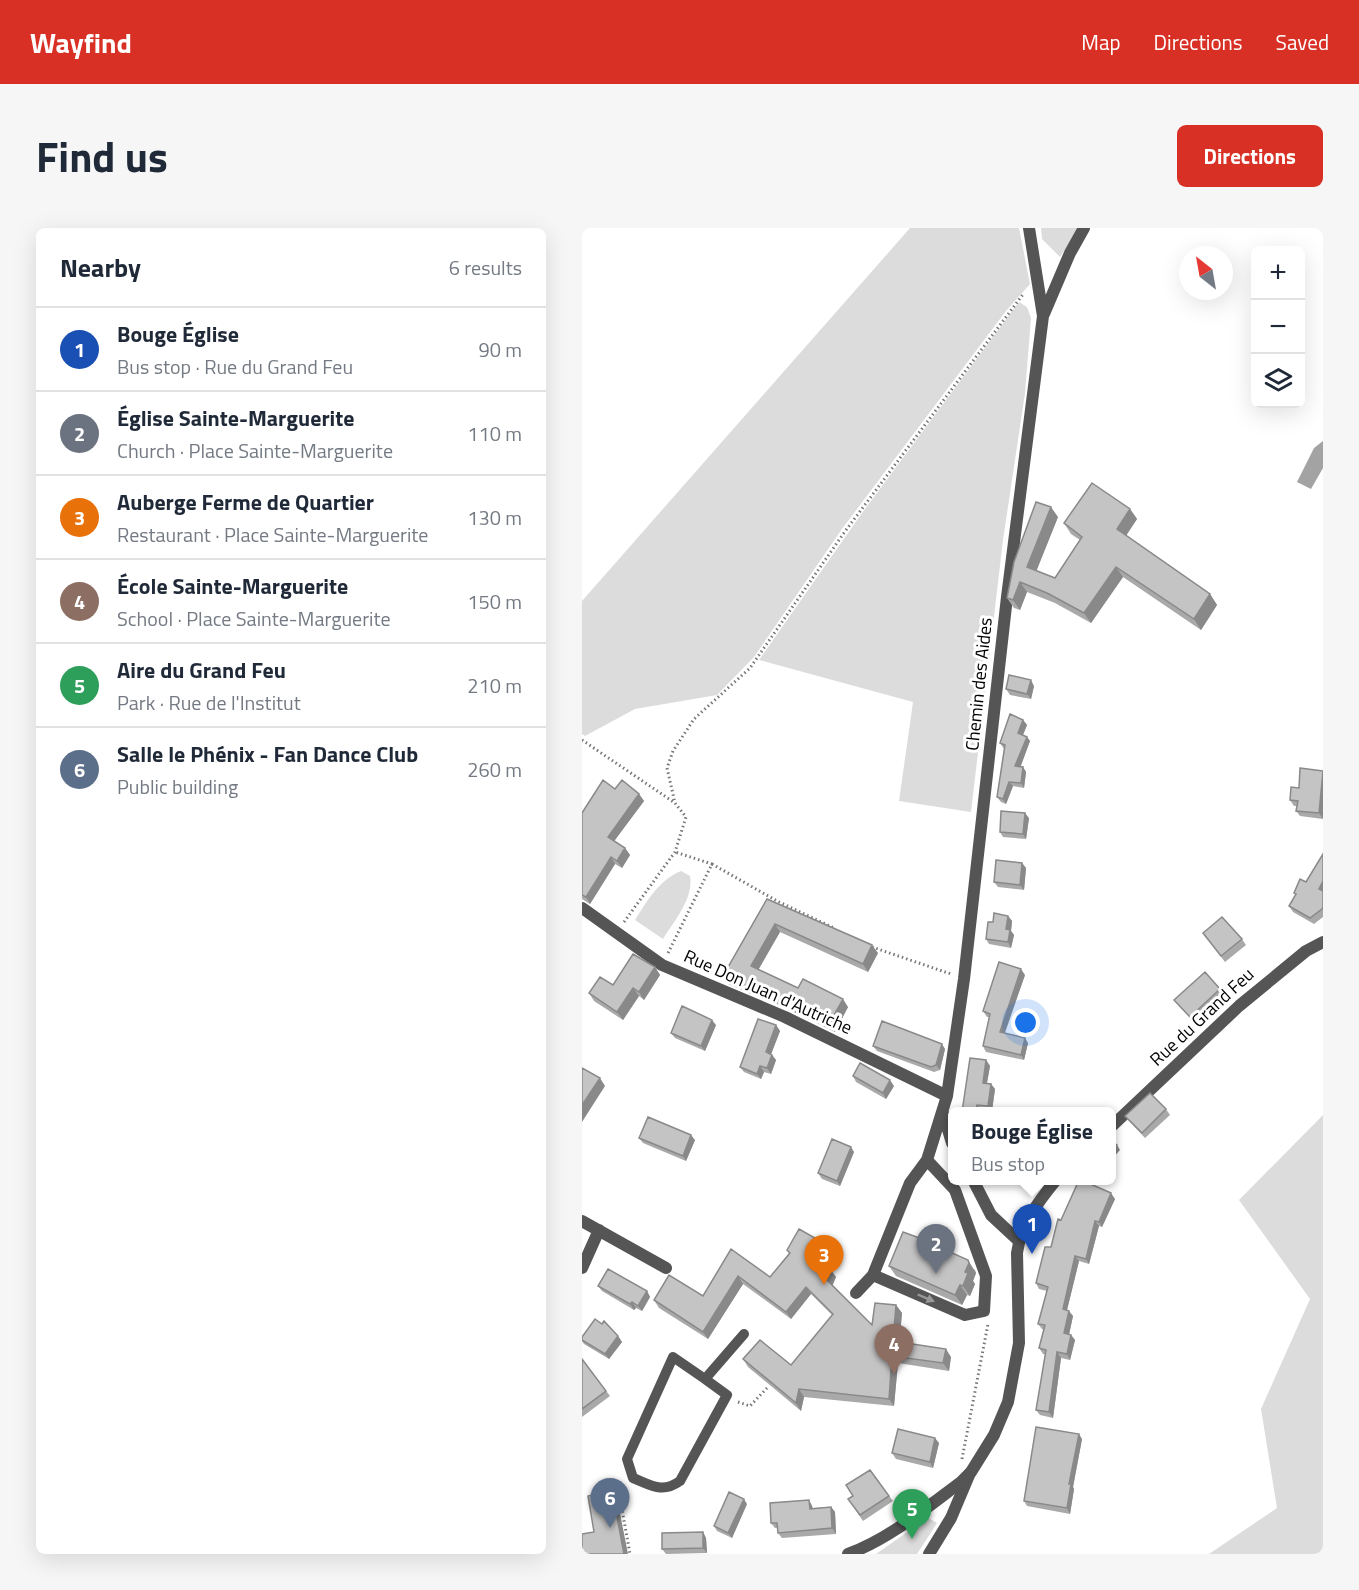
<!DOCTYPE html>
<html lang="en">
<head>
<meta charset="utf-8">
<style>
	:root { --surface:#fff; --page:#f6f6f7; --text:#1f2937; --muted:#747a83; --line:#e0e1e3; --accent:#d93025 }
	body { margin:0; font-family:"Titillium Web",sans-serif; background:var(--page); color:var(--text) }
	.controls { position:absolute; right:18px; top:18px; display:grid; overflow:hidden; border-radius:9px; box-shadow:0 6px 24px #0002 }
	.controls button { width:54px; height:54px; display:grid; place-items:center; padding:0; border:0; border-bottom:2px solid var(--line); background:var(--surface); color:var(--text); font:30px sans-serif }
	.compass { position:absolute; left:597px; top:18px; width:54px; height:54px; border-radius:50%; background:var(--surface); box-shadow:0 6px 24px #0002; rotate:329deg }
	.you { position:absolute; left:444px; top:795px; width:21px; height:21px; margin:-15px; border:4px solid #fff; border-radius:50%; background:#1a73e8; box-shadow:0 0 0 9px #1a73e833 }
	.badge { display:grid; place-items:center; width:39px; height:39px; border-radius:50%; background:var(--accent); color:#fff; font-size:20px; font-weight:700 }
	.pin { position:absolute; translate:-50% -50px; filter:drop-shadow(0 2px 3px #0008) }
	.pin::after { content:''; position:absolute; top:32px; width:21px; height:18px; background:inherit; clip-path:polygon(0 0,100% 0,50% 100%) }
	.popup { position:absolute; left:366px; top:879px; width:168px; height:78px; box-sizing:border-box; display:grid; place-content:center; border-radius:9px; background:var(--surface); filter:drop-shadow(0 2px 4px #0005); font-size:20px; white-space:nowrap; color:var(--muted) }
	.popup b { font-size:22px; color:var(--text) }
	.popup::after { content:''; position:absolute; left:50%; top:100%; margin-left:-12px; border:12px solid transparent; border-top-color:var(--surface) }
	.list { margin:0; padding:0; list-style:none }
	h2 { display:flex; justify-content:space-between; align-items:center; height:78px; margin:0; padding:0 24px; font-size:26px }
	h2 small { font-size:20px; font-weight:400; color:var(--muted) }
	.list li { display:grid; grid-template-columns:39px 1fr auto; gap:18px; align-items:center; box-sizing:border-box; height:84px; padding:0 24px; border-top:2px solid var(--line) }
	.list b { display:block; font-size:22px; white-space:nowrap }
	.list p { margin:0; font-size:20px; white-space:nowrap; color:var(--muted) }
	.list em { font-size:20px; font-style:normal; color:var(--muted) }
	.icon { flex:none; width:33px; height:33px; fill:none; stroke:currentColor; stroke-width:2; stroke-linecap:round; stroke-linejoin:round }
	.map { position:relative; flex:none; width:741px; height:1326px; overflow:hidden; border-radius:9px }
	header { display:flex; align-items:center; gap:36px; box-sizing:border-box; height:84px; padding:0 30px; background:var(--accent); color:#fff }
	header strong { font-size:28px }
	nav { display:flex; gap:33px; margin-inline-start:auto; font-size:21px }
	.intro { display:flex; align-items:center; justify-content:space-between; box-sizing:border-box; height:144px; padding:0 36px }
	h1 { margin:0; font-size:42px }
	.button { padding:15px 27px; border-radius:9px; background:var(--accent); color:#fff; font-size:21px; font-weight:700 }
	main { display:flex; gap:36px; padding:0 36px }
	aside { flex:1; background:var(--surface); border-radius:9px; box-shadow:0 6px 24px #0002 }
	.map>svg:first-child { display:block }
</style>
</head>
<body>
<header>
<strong>Wayfind</strong>
<nav><a>Map</a><a>Directions</a><a>Saved</a></nav>
</header>
<div class="intro"><h1>Find us</h1><a class="button">Directions</a></div>
<main>
<aside>
<h2>Nearby<small>6 results</small></h2>
<ul class="list">
<li><span class="badge" style="background:#1a4fb4">1</span><div><b>Bouge Église</b><p>Bus stop · Rue du Grand Feu</p></div><em>90 m</em></li>
<li><span class="badge" style="background:#6b7280">2</span><div><b>Église Sainte-Marguerite</b><p>Church · Place Sainte-Marguerite</p></div><em>110 m</em></li>
<li><span class="badge" style="background:#e8710a">3</span><div><b>Auberge Ferme de Quartier</b><p>Restaurant · Place Sainte-Marguerite</p></div><em>130 m</em></li>
<li><span class="badge" style="background:#8d6e63">4</span><div><b>École Sainte-Marguerite</b><p>School · Place Sainte-Marguerite</p></div><em>150 m</em></li>
<li><span class="badge" style="background:#2e9e5b">5</span><div><b>Aire du Grand Feu</b><p>Park · Rue de l'Institut</p></div><em>210 m</em></li>
<li><span class="badge" style="background:#5c6f8a">6</span><div><b>Salle le Phénix - Fan Dance Club</b><p>Public building</p></div><em>260 m</em></li>
</ul>
</aside>
<div class="map">
<svg width="741" height="1326" viewBox="0 0 741 1326">
	<rect width="100%" height="100%" fill="#fff"/>
	<path fill="#dcdcdc" d="M328 0H437L448 56 424 83 260 301 172 429 135 467 53 481 3 508 0 506V373Z
		M459 0H497L478 29 460 11Z
		M437 74 445 79 449 90 443 165 421 312 389 584 317 573 331 474 177 432 280 285Z
		M99 643 108 648C112 670 92 693 81 711L53 692C65 673 77 652 99 643Z
		M741 887V1326H627L695 1280 679 1181 728 1071 657 972Z
		M343 1288 355 1295 335 1326H294L324 1305Z"/>
	<path fill="#a3a3a3" d="M741 213V240L729 261 715 254 732 220Z"/>
	<g fill="none" stroke-linecap="round" stroke-linejoin="round">
		<path stroke="#777" stroke-width="3" stroke-dasharray="1.5 3" stroke-linecap="butt" d="M0 512 93 575
			M130 636 195 673 252 700
			M42 694 93 624 104 589 93 575 85 540 91 523 112 491 168 440 264 302 442 65
			M290 719 369 746
			M86 725 130 636 93 624
			M156 1174 168 1178 185 1160
			M380 1231 406 1096
			M38 1270 48 1326"/>
		<path stroke="#555" stroke-width="10" d="M123 1151 145 1167 98 1253C80 1266 69 1257 51 1250L45 1231 91 1129 123 1151 162 1106"/>
		<path stroke="#555" stroke-width="12" d="M462 86 488 25 502 0
			M0 680 80 737 203 789 365 868
			M361 885 370 915
			M391 952 409 987 437 1013
			M0 993 84 1040
			M0 1040 17 1002
			M291 1047 383 1087 402 1083 404 1048 373 962 345 932
			M274 1065 291 1047 328 955 345 932 365 868 382 751 425 369 461 88 447 0
			M347 1326 369 1290 388 1245"/>
		<path stroke="#555" stroke-width="12" d="M530 898 657 778 724 723 741 714
			M266 1326C307 1311 344 1280 379 1254L389 1244 412 1207 426 1174 437 1115 435 1025C439 996 456 974 474 952"/>
	</g>
	<path fill="#a9a9a9" d="M548 281 555 291 544 307 628 366 635 377 619 402 541 349 509 395 473 375 445 364 438 382 432 380 425 370 476 289 454 343 473 350 498 312 489 306 482 295Z
		M452 458 449 471 428 467 424 461Z
		M441 492 445 497 441 507 445 509 448 513 438 539H441L444 544 442 560 431 558 424 576 419 574 415 569 422 521 418 515Z
		M718 540 741 591 718 588 714 583 715 578H712L708 572 717 560Z
		M33 561 57 566 62 573 32 613 43 620 48 627 40 640 33 636 8 676 0 671V585Z
		M447 590 444 611 421 609 418 604Z
		M741 626V689L732 696 711 684 707 678 714 667 712 665 724 654Z
		M440 635 444 640 442 662 416 659 412 654Z
		M185 671 296 725 286 744 198 704 176 741 216 760 266 779 253 804 170 764 169 766 146 756 141 748Z
		M426 688 430 693 429 703 432 707 429 720 407 716 404 711 411 694Z
		M621 705 660 711 664 717 643 734Z
		M73 739 78 747 62 772 57 768 41 792 12 773 7 765 31 757Z
		M443 747 423 805 446 815 442 832 404 824 401 818 407 789H405L401 783Z
		M638 761 642 766 612 794 592 772Z
		M134 797 123 823 93 810 89 805Z
		M194 797 198 803 189 826 194 832 189 846 182 844 179 851 162 844 158 839Z
		M291 818 363 821 358 842 352 844 295 823Z
		M404 832 408 838 405 855 409 856 413 861 410 883 399 882V884H380Z
		M271 848 312 858 304 871 274 854Z
		M584 881 588 887 563 910 547 893 543 888Z
		M57 910 113 912 104 933 61 915Z
		M272 924 258 958 240 951 236 945Z
		M497 952H517L512 958 533 971 520 999 517 998 507 1036 497 1033 485 1082 491 1088 487 1107H489L493 1112 488 1132 479 1130 471 1190 458 1187 454 1182 463 1126H461L457 1120 462 1102 460 1101 456 1096 465 1063 457 1061 454 1055Z
		M149 1021 188 1049 207 1025 205 1022 253 1025 245 1039 254 1049 250 1057 290 1097 314 1077 320 1085 317 1114 369 1129 367 1143 316 1135 312 1178 222 1169 219 1183 166 1139 161 1131 209 1137 250 1087 229 1066 209 1091 161 1056 126 1111 77 1080 72 1072 121 1068Z
		M364 1022 393 1042 394 1045 391 1053 393 1056 388 1068 385 1067 380 1077 314 1048 307 1038Z
		M16 1058 65 1063 68 1069 60 1083 54 1080 52 1082 20 1063Z
		M36 1108 40 1114 27 1131 2 1116 0 1113V1109Z
		M0 1131 28 1168 0 1189Z
		M500 1211 491 1259 492 1261 488 1286 445 1278 442 1273Z
		M357 1215 351 1240 314 1231 310 1225Z
		M288 1242 311 1273 281 1293 266 1271 271 1268Z
		M227 1272 231 1280 249 1279 253 1284 254 1306 200 1310 196 1305 195 1300H193L189 1295Z
		M165 1276 150 1310 135 1303 132 1298Z
		M121 1304 124 1310 125 1325 84 1326 80 1321Z"/>
	<path fill="#898989" d="M469 279 476 289 452 349 445 339Z
		M548 281 555 291 542 311 535 301Z
		M534 339 541 349 509 395 502 385Z
		M438 354 445 364 438 382 431 372Z
		M628 366 635 377 619 402 612 391Z
		M449 452 452 458 449 471 445 466Z
		M441 492 445 497 440 509 436 505Z
		M445 509 448 513 437 543 433 538Z
		M441 539 444 544 442 560 439 555Z
		M741 543V591L737 585Z
		M427 554 431 558 424 576 421 571Z
		M57 566 62 573 30 616 26 609Z
		M443 585 447 590 444 611 441 606Z
		M43 620 48 627 40 640 35 633Z
		M29 629 33 636 8 676 4 669Z
		M440 635 444 640 442 662 438 657Z
		M741 653V665L737 661Z
		M426 688 430 693 429 703 432 707 429 720 426 714 424 701Z
		M193 696 198 704 174 746 169 738Z
		M290 717 296 725 286 744 281 736Z
		M73 739 78 747 62 772 57 764Z
		M439 741 443 747 421 809 418 804Z
		M165 756 170 764 169 766 164 758Z
		M51 760 57 768 41 792 35 784Z
		M261 771 266 779 253 804 247 796Z
		M130 792 134 797 123 823 119 818Z
		M194 797 198 803 188 829 184 824Z
		M443 810 446 815 442 832 439 827Z
		M360 816 363 821 358 842 354 837Z
		M190 827 194 832 189 846 185 840Z
		M404 832 408 838 404 860 401 855Z
		M178 838 182 844 179 851 175 846Z
		M18 850 23 858 0 894V877Z
		M308 852 312 858 304 871 301 865Z
		M409 856 413 861 410 883 406 878Z
		M395 877 399 882V884H394Z
		M109 907 113 912 104 933 101 928Z
		M535 917 538 922 530 931 533 935 530 938V923Z
		M269 919 272 924 258 958 255 953Z
		M508 952H517L510 960 506 955Z
		M529 965 533 971 520 999 517 994Z
		M513 993 517 998 507 1036 504 1031Z
		M247 1018 253 1025 243 1042 238 1034Z
		M493 1028 497 1033 484 1086 481 1081Z
		M386 1032 394 1045 391 1053 393 1056 388 1068 381 1058Z
		M249 1042 254 1049 250 1059 244 1051Z
		M156 1048 161 1056 126 1111 121 1104Z
		M378 1057 385 1067 380 1077 373 1067Z
		M224 1059 229 1066 209 1091 204 1084Z
		M65 1063 68 1069 60 1083 56 1078Z
		M50 1074 54 1080 52 1082 48 1076Z
		M314 1077 320 1085 317 1120 311 1113Z
		M487 1083 491 1088 486 1111 482 1105Z
		M489 1107 493 1112 488 1132 485 1126Z
		M36 1108 40 1114 27 1131 23 1126Z
		M364 1121 369 1129 367 1143 361 1135Z
		M475 1124 479 1130 471 1190 467 1184Z
		M310 1128 316 1135 312 1178 307 1171Z
		M217 1161 222 1169 219 1183 214 1175Z
		M497 1206 500 1211 491 1259 492 1261 488 1286 485 1280 487 1256Z
		M353 1210 357 1215 351 1240 348 1234Z
		M30 1263 35 1270 46 1326H42Z
		M162 1271 165 1276 150 1310 146 1305Z
		M227 1272 230 1278 231 1286 228 1281Z
		M249 1279 253 1284 254 1306 250 1300Z
		M121 1304 124 1310 125 1325 121 1320Z"/>
	<path fill="#c4c4c4" stroke="#898989" stroke-width="1.5" d="M510 255 548 281 535 301 628 366 612 391 534 339 502 385 465 365 438 354 431 372 425 370 432 334 454 274 469 279 445 339 473 350 500 309 482 295Z
		M427 447 449 452 445 466 424 461Z
		M428 486 441 492 436 505 445 509 433 538 441 539 439 555 427 554 421 571 415 569 423 517 418 515Z
		M718 540 741 543 737 585 714 583 716 573 708 572 709 559 717 560Z
		M21 552 33 561 40 552 57 566 26 609 43 620 35 633 29 629 4 669 0 667V585Z
		M419 583 443 585 441 606 418 604Z
		M741 626V653L737 661 741 663V679L740 681 728 690 707 678 714 666 712 665 718 651 724 654Z
		M414 632 440 635 438 657 412 654Z
		M185 671 290 717 281 736 193 696 169 738 216 760 221 751 261 771 247 796 165 756 164 758 141 748Z
		M412 685 426 688 424 701 428 702 426 714 404 711 406 694H411Z
		M640 689 660 711 639 728 621 705Z
		M51 726 73 739 57 764 51 760 35 784 7 765 18 749 31 757Z
		M417 734 439 741 418 804 443 810 439 827 401 818 408 786 401 783Z
		M623 744 638 761 608 789 592 772Z
		M100 778 130 792 119 818 89 805Z
		M176 791 194 797 184 824 190 827 185 840 178 838 175 846 158 839Z
		M300 793 360 816 354 837 349 839 291 818Z
		M388 830 404 832 401 855 409 856 406 878 395 877 394 884H380Z
		M278 835 308 852 301 865 271 848Z
		M0 840 18 850 0 877Z
		M568 865 584 881 560 905 543 888Z
		M66 889 109 907 101 928 57 910Z
		M250 911 269 919 255 953 236 945Z
		M530 913 535 917 530 923Z
		M497 952H508L506 955 529 965 517 994 513 993 504 1031 493 1028 481 1081 487 1083 482 1105 489 1107 485 1126 475 1124 467 1184 454 1182 464 1122 457 1120 463 1097 456 1096 466 1059 454 1055 463 1019H469L476 991 479 992Z
		M217 1001 247 1018 238 1034 249 1042 244 1051 290 1097 293 1075 314 1077 311 1113 364 1121 361 1135 310 1128 307 1171 217 1161 214 1175 161 1131 178 1112 209 1137 251 1086 224 1059 204 1084 156 1048 121 1104 72 1072 87 1047 121 1068 149 1021 188 1049 208 1025 205 1022Z
		M321 1004 362 1019 361 1021 386 1032 387 1035 383 1044 386 1045 381 1058 378 1057 373 1067 307 1038Z
		M26 1041 65 1063 56 1078 50 1074 48 1076 16 1058Z
		M13 1091 20 1096 22 1093 36 1108 23 1126 0 1112V1109Z
		M0 1131 24 1163 0 1181Z
		M454 1199 497 1206 487 1256H489L485 1280 442 1273Z
		M316 1201 353 1210 348 1234 310 1225Z
		M288 1242 307 1268 278 1287 266 1271 271 1268 264 1257Z
		M30 1263 42 1326H0V1306L12 1304 6 1268Z
		M147 1264 162 1271 146 1305 132 1298Z
		M227 1272 228 1281 249 1279 250 1300 196 1305 195 1295H189L188 1275Z
		M121 1304V1320L80 1321V1305Z"/>
	<defs><path id="oneway-solid" d="M-6-.8H1V-3.2L6.5 0L1 3.2V.8H-6Z" transform="scale(1.5)"/></defs>
	<use fill="#999" href="#oneway-solid" transform="translate(344 1070) rotate(23)"/>
	<g text-anchor="middle" stroke-width="6" stroke-linejoin="round" paint-order="stroke">
		<g font-size="18" fill="#000" stroke="#fff">
			<text transform="translate(397 456) rotate(-84)" y="6">Chemin des Aides</text>
			<text transform="translate(186 764) rotate(24)" y="6">Rue Don Juan d'Autriche</text>
			<text transform="translate(620 789) rotate(-43)" y="6">Rue du Grand Feu</text>
		</g>
	</g>
</svg>
<div class="controls">
<button>+</button>
<button>−</button>
<button><svg class="icon" aria-label="layers" viewBox="0 0 24 24"><path d="M12 4l9 5-9 5-9-5zM3 14l9 5 9-5"/></svg></button>
</div>
<svg class="compass" viewBox="-18 -18 36 36"><path d="M0-13l5 13h-10z" fill="#e53935"/><path d="M0 13l5-13h-10z" fill="#747a83"/></svg>
<div class="you"></div>
<div class="pin badge" style="left:450px;top:1026px;background:#1a4fb4">1</div>
<div class="popup"><b>Bouge Église</b>Bus stop</div>
<div class="pin badge" style="left:354px;top:1046px;background:#6b7280">2</div>
<div class="pin badge" style="left:242px;top:1057px;background:#e8710a">3</div>
<div class="pin badge" style="left:312px;top:1146px;background:#8d6e63">4</div>
<div class="pin badge" style="left:330px;top:1311px;background:#2e9e5b">5</div>
<div class="pin badge" style="left:28px;top:1300px;background:#5c6f8a">6</div>
</div>
</main>
</body>
</html>
